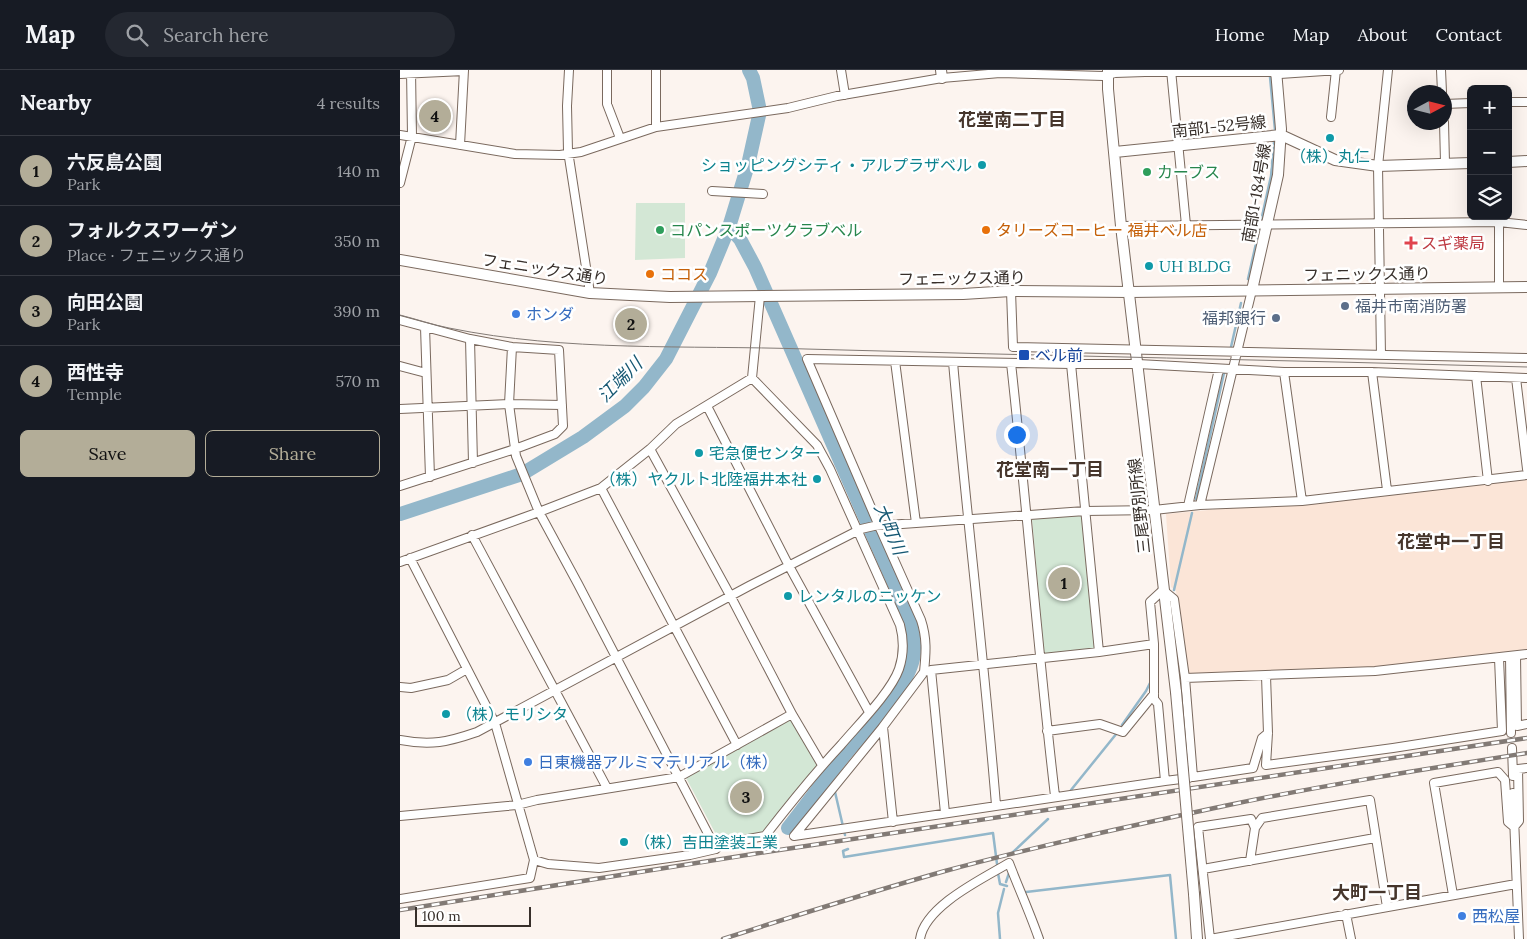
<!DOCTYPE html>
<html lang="en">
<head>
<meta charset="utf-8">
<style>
	:root { --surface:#171b24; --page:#242831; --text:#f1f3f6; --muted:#9ea1a6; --line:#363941; --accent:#b3ad98 }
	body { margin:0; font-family:Lora,"Noto Sans JP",serif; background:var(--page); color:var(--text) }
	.controls { position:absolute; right:15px; top:15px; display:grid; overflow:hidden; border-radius:8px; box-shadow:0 5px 20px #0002 }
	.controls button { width:45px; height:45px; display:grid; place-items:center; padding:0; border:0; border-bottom:1px solid var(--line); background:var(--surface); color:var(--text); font:25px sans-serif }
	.compass { position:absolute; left:1007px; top:15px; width:45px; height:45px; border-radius:50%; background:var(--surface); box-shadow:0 5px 20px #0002; rotate:83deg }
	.scale { position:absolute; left:15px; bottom:12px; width:116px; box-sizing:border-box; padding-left:5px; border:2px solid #372f2a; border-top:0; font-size:14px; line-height:18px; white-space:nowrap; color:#372f2a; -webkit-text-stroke:4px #fff; paint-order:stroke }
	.you { position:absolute; left:616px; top:364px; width:18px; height:18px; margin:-12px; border:4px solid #fff; border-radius:50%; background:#1a73e8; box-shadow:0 0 0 8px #1a73e833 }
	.badge { display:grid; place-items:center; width:32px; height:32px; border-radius:50%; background:var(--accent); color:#111; font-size:16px; font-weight:700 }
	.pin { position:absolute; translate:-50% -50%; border:2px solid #fff; box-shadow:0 1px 5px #0006 }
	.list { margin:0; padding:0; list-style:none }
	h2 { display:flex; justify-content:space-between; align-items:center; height:65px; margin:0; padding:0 20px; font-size:21px }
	h2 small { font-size:16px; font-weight:400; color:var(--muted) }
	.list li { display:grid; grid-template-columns:32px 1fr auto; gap:15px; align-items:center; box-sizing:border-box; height:70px; padding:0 20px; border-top:1px solid var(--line) }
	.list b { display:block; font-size:19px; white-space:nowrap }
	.list p { margin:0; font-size:16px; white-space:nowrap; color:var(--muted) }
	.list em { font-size:16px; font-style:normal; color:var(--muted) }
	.actions { display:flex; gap:10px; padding:15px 20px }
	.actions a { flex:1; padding:11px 0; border:1px solid var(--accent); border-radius:8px; text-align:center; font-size:18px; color:var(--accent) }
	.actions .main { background:var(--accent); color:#111 }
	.icon { flex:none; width:28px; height:28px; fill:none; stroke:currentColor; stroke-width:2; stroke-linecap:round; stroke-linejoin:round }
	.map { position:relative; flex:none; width:1127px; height:869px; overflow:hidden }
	header { display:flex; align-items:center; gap:30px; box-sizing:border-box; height:70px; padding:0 25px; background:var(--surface); border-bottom:1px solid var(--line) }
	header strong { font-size:24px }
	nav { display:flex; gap:28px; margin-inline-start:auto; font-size:18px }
	.search { width:350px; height:45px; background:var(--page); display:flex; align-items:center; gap:12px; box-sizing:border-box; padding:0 18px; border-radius:28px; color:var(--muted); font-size:19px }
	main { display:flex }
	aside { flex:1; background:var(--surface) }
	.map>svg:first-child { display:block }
</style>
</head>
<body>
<header>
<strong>Map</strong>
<div class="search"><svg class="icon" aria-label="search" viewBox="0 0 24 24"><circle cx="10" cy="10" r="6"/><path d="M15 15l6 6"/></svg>Search here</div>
<nav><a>Home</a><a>Map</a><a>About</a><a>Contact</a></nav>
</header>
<main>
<aside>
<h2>Nearby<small>4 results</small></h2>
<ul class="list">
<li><span class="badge">1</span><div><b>六反島公園</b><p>Park</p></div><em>140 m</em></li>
<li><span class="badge">2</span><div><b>フォルクスワーゲン</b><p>Place · フェニックス通り</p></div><em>350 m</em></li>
<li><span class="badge">3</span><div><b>向田公園</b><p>Park</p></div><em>390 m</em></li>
<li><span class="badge">4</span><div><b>西性寺</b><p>Temple</p></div><em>570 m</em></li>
</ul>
<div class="actions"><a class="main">Save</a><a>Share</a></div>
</aside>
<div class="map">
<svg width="1127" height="869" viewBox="0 0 1127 869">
	<rect width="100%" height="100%" fill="#fcf4ef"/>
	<path fill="#fbe5d7" d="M1127 410V579L977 599 787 606 776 521 771 517 766 444Z"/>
	<path fill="#d3e7d5" d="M236 133H285V188L235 190Z
		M683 445 696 578 644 584 632 449Z
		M390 647 422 695 365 766 321 774 285 706Z"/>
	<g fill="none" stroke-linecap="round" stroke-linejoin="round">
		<path stroke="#93b7ca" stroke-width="2.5" d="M870 7 875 60
			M861 151 871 106 874 72
			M848 209 859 160
			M831 277 841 233
			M796 429 824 303
			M774 520 792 443
			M722 655 746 621 751 611
			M423 712 435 722 445 765
			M671 720 717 663
			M448 779 443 781 444 787 593 763 597 794
			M611 784 648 749
			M598 803 600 814 607 816
			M606 812 609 803
			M626 822 770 805 776 869
			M600 869 598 843 604 819"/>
		<path stroke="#93b7ca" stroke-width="14" d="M329 157 340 169 355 197 507 543C512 558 516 573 513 589 506 620 468 657 447 682 427 707 408 732 388 758
			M0 444 122 404 183 367 225 336 244 317 266 289 310 203 329 157 348 95 360 41 353 8 349 0"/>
		<path stroke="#d5cdc8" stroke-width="8" stroke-dasharray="8 4" stroke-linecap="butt" d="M1111 663 1112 678"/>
		<g stroke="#7a695e" stroke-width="10">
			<path id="street" d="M169 0 167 36 168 81 190 223
				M207 0V34L220 68
				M441 0 445 25
				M771 0 786 155
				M1041 0 1042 22
				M0 4 64 1
				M1108 32H1127
				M1044 34 1071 33
				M931 47 936 0
				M1044 52 1045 93
				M256 57V0
				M0 65 115 84 160 85 181 82 256 57 388 38 437 26 542 8 600 3 703 6 715 3 745 2H871L880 4 939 0
				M60 75 64 0
				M0 113 12 66 11 0
				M312 121 363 124
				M721 156 1099 152 1127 155
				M1099 217V146
				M611 221 613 277 1127 288
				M0 250 70 269 112 277 159 280 163 356 155 364 115 379 0 416
				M25 257 30 407
				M70 269 73 393
				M981 285 978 96 988 0
				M495 291 516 453
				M553 292C566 440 584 587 596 735
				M611 293C627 438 638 582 655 726
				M671 294 699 582
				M0 296 26 303
				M884 302 902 431
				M972 302 987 420
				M1076 306 1088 411
				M352 308 360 226
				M1116 308 1127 399
				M307 336 389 496 469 642
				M0 339 109 334 162 335
				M250 379 331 527 392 644 422 695
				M201 418 337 675
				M800 435 852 220
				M788 436 819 299
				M72 465 207 718
				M0 492 139 442 116 386 109 334 112 277
				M1110 586 1111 663
				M1116 586 1117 656 1127 654
				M531 600 524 602C526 583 527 568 521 550L479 456 407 289 671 294H738L884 302H972L1127 308
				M524 602 482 658 394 766 765 711 758 634 754 629V574L750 532 763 520 774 529 785 608 975 601 1127 584
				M866 606 868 663 866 695 993 678 1102 661 1099 588
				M785 608 793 707 853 698 862 668 868 663
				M0 617 11 618 48 610 67 599
				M483 657 493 752
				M647 661 700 654 723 662 754 624
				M0 670C31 676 48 672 77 662L349 516 461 459 474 456 685 441 754 440 800 435 902 431 1127 405
				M1112 678 1113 706
				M765 711 789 708
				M1113 723 1119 869
				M545 743 531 600 699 582 754 574
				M0 746 117 735 137 730 279 707 392 644
				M855 758 862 748 970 730 987 837
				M134 790 148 794 199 798 290 785 316 779 321 774 365 766C389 735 414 704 441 675 457 656 491 622 499 599 504 584 504 570 500 555L430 399 417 375 352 308 276 354 250 379 201 418 139 442 178 514 316 779
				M803 799 975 768
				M1053 825 1034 713 1098 702 1105 710 1108 752 1114 757 1119 751 1118 699 1127 698
				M0 829 130 808 134 790 95 653 10 488
				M946 844 951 869
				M520 869C525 836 582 809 609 793 619 819 630 843 639 869
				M810 869 1116 814
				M810 869 798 757 851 749 855 758 850 791"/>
		</g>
		<g stroke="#7a695e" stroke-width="12">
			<path id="secondary" d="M541 0 542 8
				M708 0V19L721 156 776 622
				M715 82 881 65 935 90 978 96 1071 93
				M1108 92 1127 91
				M0 190 190 223 270 227 563 224 611 221 730 222 1127 217
				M852 220 878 105 881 59 876 0
				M794 824 797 869"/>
		</g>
		<use href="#street" stroke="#fff" stroke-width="8"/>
		<use href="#secondary" stroke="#fff" stroke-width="10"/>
		<path stroke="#827a75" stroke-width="1" d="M0 245C16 249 33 255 49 258 167 282 287 275 406 279 646 286 887 290 1127 297"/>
		<g stroke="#827a75" stroke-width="4.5">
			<path id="rail" d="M0 840 366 782 1127 668
				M323 869C397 845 471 822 545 801 637 776 731 756 824 736 924 715 1026 699 1127 683"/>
		</g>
		<use href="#rail" stroke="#fff" stroke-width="2.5" stroke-dasharray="8" stroke-linecap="butt"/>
		<g stroke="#7a695e" stroke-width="12" stroke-linecap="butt">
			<path id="secondary-bridge" d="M776 622 794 824"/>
		</g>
		<use href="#secondary-bridge" stroke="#fff" stroke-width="10"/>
	</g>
	<g fill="#0f9aa8" stroke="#fff" stroke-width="2">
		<circle cx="930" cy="68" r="5"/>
		<circle cx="582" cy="95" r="5"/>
		<circle cx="749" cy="196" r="5"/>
		<circle cx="299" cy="383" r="5"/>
		<circle cx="417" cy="409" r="5"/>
		<circle cx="388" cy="526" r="5"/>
		<circle cx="46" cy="644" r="5"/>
		<circle cx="224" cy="772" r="5"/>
	</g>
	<g fill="#2e9e5b" stroke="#fff" stroke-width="2">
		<circle cx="747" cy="102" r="5"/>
		<circle cx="260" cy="160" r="5"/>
	</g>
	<g fill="#e8710a" stroke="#fff" stroke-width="2">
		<circle cx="586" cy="160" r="5"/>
		<circle cx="250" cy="204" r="5"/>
	</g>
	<path fill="#e0444e" stroke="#fff" stroke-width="2" d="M1008.5 165.5h5v5h5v5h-5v5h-5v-5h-5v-5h5z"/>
	<g fill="#5c6f8a" stroke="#fff" stroke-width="2">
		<circle cx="945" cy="236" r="5"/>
		<circle cx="876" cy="248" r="5"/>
	</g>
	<g fill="#3f7fe0" stroke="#fff" stroke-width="2">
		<circle cx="116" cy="244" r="5"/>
		<circle cx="128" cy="692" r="5"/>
		<circle cx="1062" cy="846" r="5"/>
	</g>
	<rect fill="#1a4fb4" stroke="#fff" stroke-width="2" x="618" y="279" width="12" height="12" rx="2.5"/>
	<g text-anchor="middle" stroke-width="5" stroke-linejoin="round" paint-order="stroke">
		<g font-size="16" fill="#372f2a" stroke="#fff">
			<text transform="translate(819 56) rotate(-6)" y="6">南部1-52号線</text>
			<text transform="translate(856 123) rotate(-80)" y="6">南部1-184号線</text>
			<text transform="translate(145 199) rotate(9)" y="6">フェニックス通り</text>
			<text transform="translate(967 204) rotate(-1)" y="6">フェニックス通り</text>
			<text transform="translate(562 208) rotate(-1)" y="6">フェニックス通り</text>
			<text transform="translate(739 436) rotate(-96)" y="6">三尾野別所線</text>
		</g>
		<g font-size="16" fill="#0d838f" stroke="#fff" text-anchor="start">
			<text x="930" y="92" text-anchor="middle">（株）丸仁</text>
			<text x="572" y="101" text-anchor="end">ショッピングシティ・アルプラザベル</text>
			<text x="759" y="202">UH BLDG</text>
			<text x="309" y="389">宅急便センター</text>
			<text x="407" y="415" text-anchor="end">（株）ヤクルト北陸福井本社</text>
			<text x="398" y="532">レンタルのニッケン</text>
			<text x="56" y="650">（株）モリシタ</text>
			<text x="234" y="778">（株）吉田塗装工業</text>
		</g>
		<g font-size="16" fill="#27864d" stroke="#fff" text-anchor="start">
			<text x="757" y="108">カーブス</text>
			<text x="270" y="166">コパンスポーツクラブベル</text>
		</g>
		<g font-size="16" fill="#c56008" stroke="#fff" text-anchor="start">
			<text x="596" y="166">タリーズコーヒー 福井ベル店</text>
			<text x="260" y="210">ココス</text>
		</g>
		<g font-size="16" fill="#be3a42" stroke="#fff" text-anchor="start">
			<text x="1021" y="179">スギ薬局</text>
		</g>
		<g font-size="16" fill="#4e5e75" stroke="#fff" text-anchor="start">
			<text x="955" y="242">福井市南消防署</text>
			<text x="866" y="254" text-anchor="end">福邦銀行</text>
		</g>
		<g font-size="16" fill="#366cbe" stroke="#fff" text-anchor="start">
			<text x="126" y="250">ホンダ</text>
			<text x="138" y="698">日東機器アルミマテリアル（株）</text>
			<text x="1072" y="852">西松屋</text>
		</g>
		<g font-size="16" fill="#164399" stroke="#fff" text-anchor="start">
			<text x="635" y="291">ベル前</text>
		</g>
		<g font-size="18" font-weight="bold" fill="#46362c" stroke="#fff">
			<text x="612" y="56">花堂南二丁目</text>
			<text x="650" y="406">花堂南一丁目</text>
			<text x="1051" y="478">花堂中一丁目</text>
			<text x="977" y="829">大町一丁目</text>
		</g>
		<g font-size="18" font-style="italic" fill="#165873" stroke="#fff">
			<text transform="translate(220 310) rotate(-45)" y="6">江端川</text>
			<text transform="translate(490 459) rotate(67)" y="6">大町川</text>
		</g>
	</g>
</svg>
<div class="controls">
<button>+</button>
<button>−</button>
<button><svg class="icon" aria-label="layers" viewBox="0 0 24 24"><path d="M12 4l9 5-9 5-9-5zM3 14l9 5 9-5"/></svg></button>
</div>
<svg class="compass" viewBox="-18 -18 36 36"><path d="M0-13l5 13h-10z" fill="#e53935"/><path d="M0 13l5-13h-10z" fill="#9ea1a6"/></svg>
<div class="scale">100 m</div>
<div class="you"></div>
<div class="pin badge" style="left:664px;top:513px">1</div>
<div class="pin badge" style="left:231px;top:254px">2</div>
<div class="pin badge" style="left:346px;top:727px">3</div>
<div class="pin badge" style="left:35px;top:46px">4</div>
</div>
</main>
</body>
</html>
